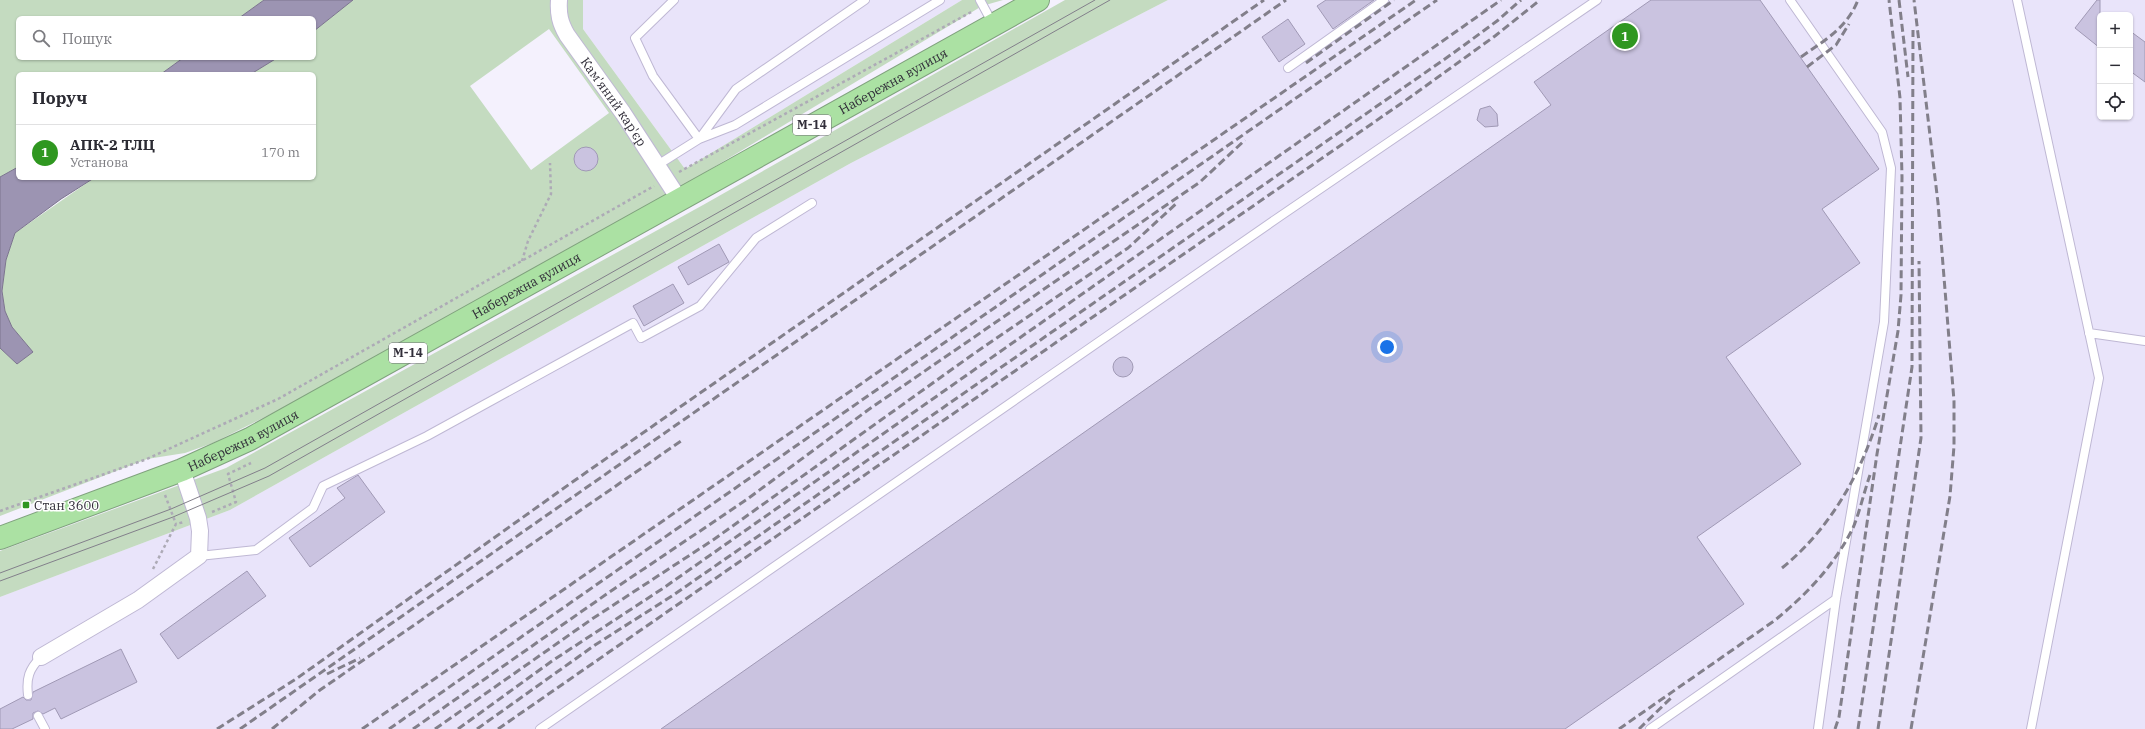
<!DOCTYPE html>
<html lang="uk">
<head>
<meta charset="utf-8">
<style>
	:root { --surface:#fff; --page:#f7f7f7; --text:#2b2b33; --muted:#7c7c81; --line:#e1e1e2; --accent:#2f9720 }
	body { margin:0; font-family:"IBM Plex Serif",serif; background:var(--page); color:var(--text) }
	.controls { position:absolute; right:12px; top:12px; display:grid; overflow:hidden; border-radius:6px; box-shadow:0 1px 3px #0004 }
	.controls button { width:36px; height:36px; display:grid; place-items:center; padding:0; border:0; border-bottom:1px solid var(--line); background:var(--surface); color:var(--text); font:20px sans-serif }
	.you { position:absolute; left:1387px; top:347px; width:14px; height:14px; margin:-10px; border:3px solid #fff; border-radius:50%; background:#1a73e8; box-shadow:0 0 0 6px #1a73e833 }
	.badge { display:grid; place-items:center; width:26px; height:26px; border-radius:50%; background:var(--accent); color:#fff; font-size:13px; font-weight:700 }
	.pin { position:absolute; translate:-50% -50%; border:2px solid #fff; box-shadow:0 1px 4px #0006 }
	.list { margin:0; padding:0; list-style:none }
	h2 { display:flex; justify-content:space-between; align-items:center; height:52px; margin:0; padding:0 16px; font-size:17px }
	h2 small { font-size:13px; font-weight:400; color:var(--muted) }
	.list li { display:grid; grid-template-columns:26px 1fr auto; gap:12px; align-items:center; box-sizing:border-box; height:56px; padding:0 16px; border-top:1px solid var(--line) }
	.list b { display:block; font-size:15px; white-space:nowrap }
	.list p { margin:0; font-size:13px; white-space:nowrap; color:var(--muted) }
	.list em { font-size:13px; font-style:normal; color:var(--muted) }
	.icon { flex:none; width:22px; height:22px; fill:none; stroke:currentColor; stroke-width:2; stroke-linecap:round; stroke-linejoin:round }
	.map { position:relative; flex:none; width:2145px; height:729px; overflow:hidden }
	.search { position:absolute; background:var(--surface); box-shadow:0 1px 3px #0004; left:16px; top:16px; width:300px; height:44px; display:flex; align-items:center; gap:10px; box-sizing:border-box; padding:0 14px; border-radius:6px; color:var(--muted); font-size:15px }
	.panel { position:absolute; background:var(--surface); box-shadow:0 1px 3px #0004; left:16px; top:72px; width:300px; height:108px; border-radius:6px }
	.map>svg:first-child { display:block }
</style>
</head>
<body>
<div class="map">
<svg width="2145" height="729" viewBox="0 0 2145 729">
	<rect width="100%" height="100%" fill="#f4f1fd"/>
	<path fill="#e9e4fa" fill-rule="evenodd" d="M583 0H962L685 169 583 29Z
		M1168 0H2145V729H0V597L230 510 851 163ZM2100 15H2130V117H2100Z"/>
	<path fill="#c4dbc0" fill-rule="evenodd" d="M0 0H264L239 18H18V58H183L161 74H18V167L0 177Z
		M353 0H583V29L685 169 962 0H1003L982 6 674 191 277 411 213 443 185 453 147 459 0 516V348L17 364 33 352 12 327 5 311 2 291 6 260 15 233 94 178H314V74H251L277 58H314V31ZM549 29 609 113 531 170 470 86Z
		M1065 0H1168L851 163 230 510 0 597V551L226 468 703 205Z"/>
	<path fill="#9c94b2" stroke="#7c758e" d="M264 0H353L314 31V18H239Z
		M183 58H277L251 74H161Z
		M18 167V178H94L61 199 15 233 6 260 2 291 5 311 12 327 33 352 17 364 0 348V177Z"/>
	<path fill="#cac3e0" stroke="#a099b5" d="M1326 0H1374L1333 29 1317 6Z
		M1651 0H1760L1879 169 1822 209 1860 263 1726 357 1801 464 1697 537 1744 604 1565 729H661L1551 105 1534 82Z
		M2097 0H2100V48L2075 28Z
		M1288 19 1305 44 1279 62 1262 37Z
		M2130 31 2145 42V82L2130 71Z
		M1490 106 1497 114 1498 126 1485 127 1477 120 1480 109Z
		M574 159a12 12 0 1 1 24 0a12 12 0 1 1-24 0Z
		M719 244 729 262 688 285 678 267Z
		M673 284 684 303 644 326 633 306Z
		M1113 367a10 10 0 1 1 20 0a10 10 0 1 1-20 0Z
		M358 475 385 512 310 567 289 538 345 498 337 488Z
		M247 571 266 596 178 659 160 634Z
		M121 649 137 682 61 719 55 708 43 714 38 711 33 713V719L12 729H0V709L23 697 26 700H31L33 692Z"/>
	<g fill="none" stroke-linecap="round" stroke-linejoin="round">
		<g stroke="#bfb8d4" stroke-width="10">
			<path id="lane" d="M674 0 635 38 653 76 699 139
				M980 0 993 24
				M1790 0 1882 132 1891 168 1884 322 1836 599 1818 729
				M2017 0 2099 378 2031 729
				M1288 68 1384 0
				M700 138 736 89 865 0
				M656 166 699 139 735 125 940 0
				M2089 333 2145 341
				M199 556 256 550 313 508 323 486 427 436 633 323 641 338 700 306 756 238 812 203
				M28 695C26 678 29 669 41 657
				M38 716 45 729
				M540 729 1279 217 1597 0
				M1650 729 1836 599"/>
		</g>
		<g stroke="#bfb8d4" stroke-width="18">
			<g id="street">
				<path id="s1" d="M559 0C558 14 560 23 567 35L623 113 679 199"/>
				<path d="M41 657 138 600 199 556 200 531 198 518 182 470"/>
			</g>
		</g>
		<g stroke="#80a27e" stroke-width="24">
			<g id="highway">
				<path id="s2" d="M0 538 182 470 250 439 1038 0"/>
			</g>
		</g>
		<path stroke="#adaab6" stroke-width="2.5" stroke-dasharray="3 3" stroke-linecap="butt" d="M679 172 973 11
			M522 261 528 241 551 194 550 163
			M165 495 176 524
			M0 511 147 459 278 399 654 186
			M212 512 236 502 228 474 251 463
			M153 569 176 524 184 522"/>
		<use href="#lane" stroke="#fff" stroke-width="8"/>
		<use href="#street" stroke="#fff" stroke-width="16"/>
		<use href="#highway" stroke="#abe1a3" stroke-width="22"/>
		<path stroke="#827f8a" stroke-width="1" d="M0 573 171 509 265 468 1095 0
			M0 581 173 517 269 476 1110 0"/>
		<path stroke="#827f8a" stroke-width="3" stroke-dasharray="8 4" stroke-linecap="butt" d="M1899 0 1908 77
			M1801 57C1825 40 1847 28 1858 0
			M1306 63 1394 0
			M1807 67 1836 45 1849 24
			M1782 568C1830 529 1861 474 1879 415
			M327 674 360 658
			M217 729 296 679 571 483 1264 0
			M240 729 1286 0
			M272 729 320 690 681 441
			M362 729 1416 0
			M389 729 1437 0
			M413 729 611 591 746 500 868 410 1200 182 1245 140
			M435 729 592 619 713 540 972 355 1128 248 1178 202
			M458 729 552 661 662 589 1501 0
			M477 729 595 645 672 596 1452 54 1497 21 1521 0
			M498 729 1409 98 1495 36 1540 0
			M1619 729 1774 621C1808 593 1833 567 1853 528 1860 511 1864 492 1870 475
			M1639 729 1672 697
			M1835 729 1839 717 1877 454 1898 331 1901 295 1902 177 1900 98 1889 0
			M1858 729 1912 367 1913 30
			M1878 729 1921 438 1919 261
			M1911 729 1950 496 1954 446V401L1938 203 1914 0"/>
	</g>
	<rect fill="#2f9720" stroke="#fff" stroke-width="1.5" x="22" y="501" width="8" height="8" rx="2"/>
	<g text-anchor="middle" stroke-width="3" stroke-linejoin="round" paint-order="stroke">
		<g fill="#fff" stroke="#6f6d74" stroke-width="1">
			<rect x="793" y="115" width="38" height="20" rx="3"/>
			<rect x="389" y="343" width="38" height="20" rx="3"/>
		</g>
		<g font-size="12" font-weight="bold" fill="#312e39">
			<text x="812" y="129">М-14</text>
			<text x="408" y="357">М-14</text>
		</g>
		<g font-size="13" fill="#312e39" stroke="#fff">
			<text dy="5" stroke="none"><textPath href="#s2" startOffset="1005">Набережна вулиця</textPath></text>
			<text dy="5" stroke="none"><textPath href="#s1" startOffset="118">Кам'яний кар'єр</textPath></text>
			<text dy="5" stroke="none"><textPath href="#s2" startOffset="585">Набережна вулиця</textPath></text>
			<text dy="5" stroke="none"><textPath href="#s2" startOffset="262">Набережна вулиця</textPath></text>
		</g>
		<g font-size="13" fill="#312e39" stroke="#fff" text-anchor="start">
			<text x="34" y="510">Стан 3600</text>
		</g>
	</g>
</svg>
<div class="controls">
<button>+</button>
<button>−</button>
<button><svg class="icon" aria-label="locate" viewBox="0 0 24 24"><circle cx="12" cy="12" r="6"/><path d="M12 2v4M12 18v4M2 12h4M18 12h4"/></svg></button>
</div>
<div class="you"></div>
<div class="pin badge" style="left:1625px;top:36px">1</div>
<div class="search"><svg class="icon" aria-label="search" viewBox="0 0 24 24"><circle cx="10" cy="10" r="6"/><path d="M15 15l6 6"/></svg>Пошук</div>
<section class="panel">
<h2>Поруч<small></small></h2>
<ul class="list">
<li><span class="badge">1</span><div><b>АПК-2 ТЛЦ</b><p>Установа</p></div><em>170 m</em></li>
</ul>
</section>
</div>
</body>
</html>
